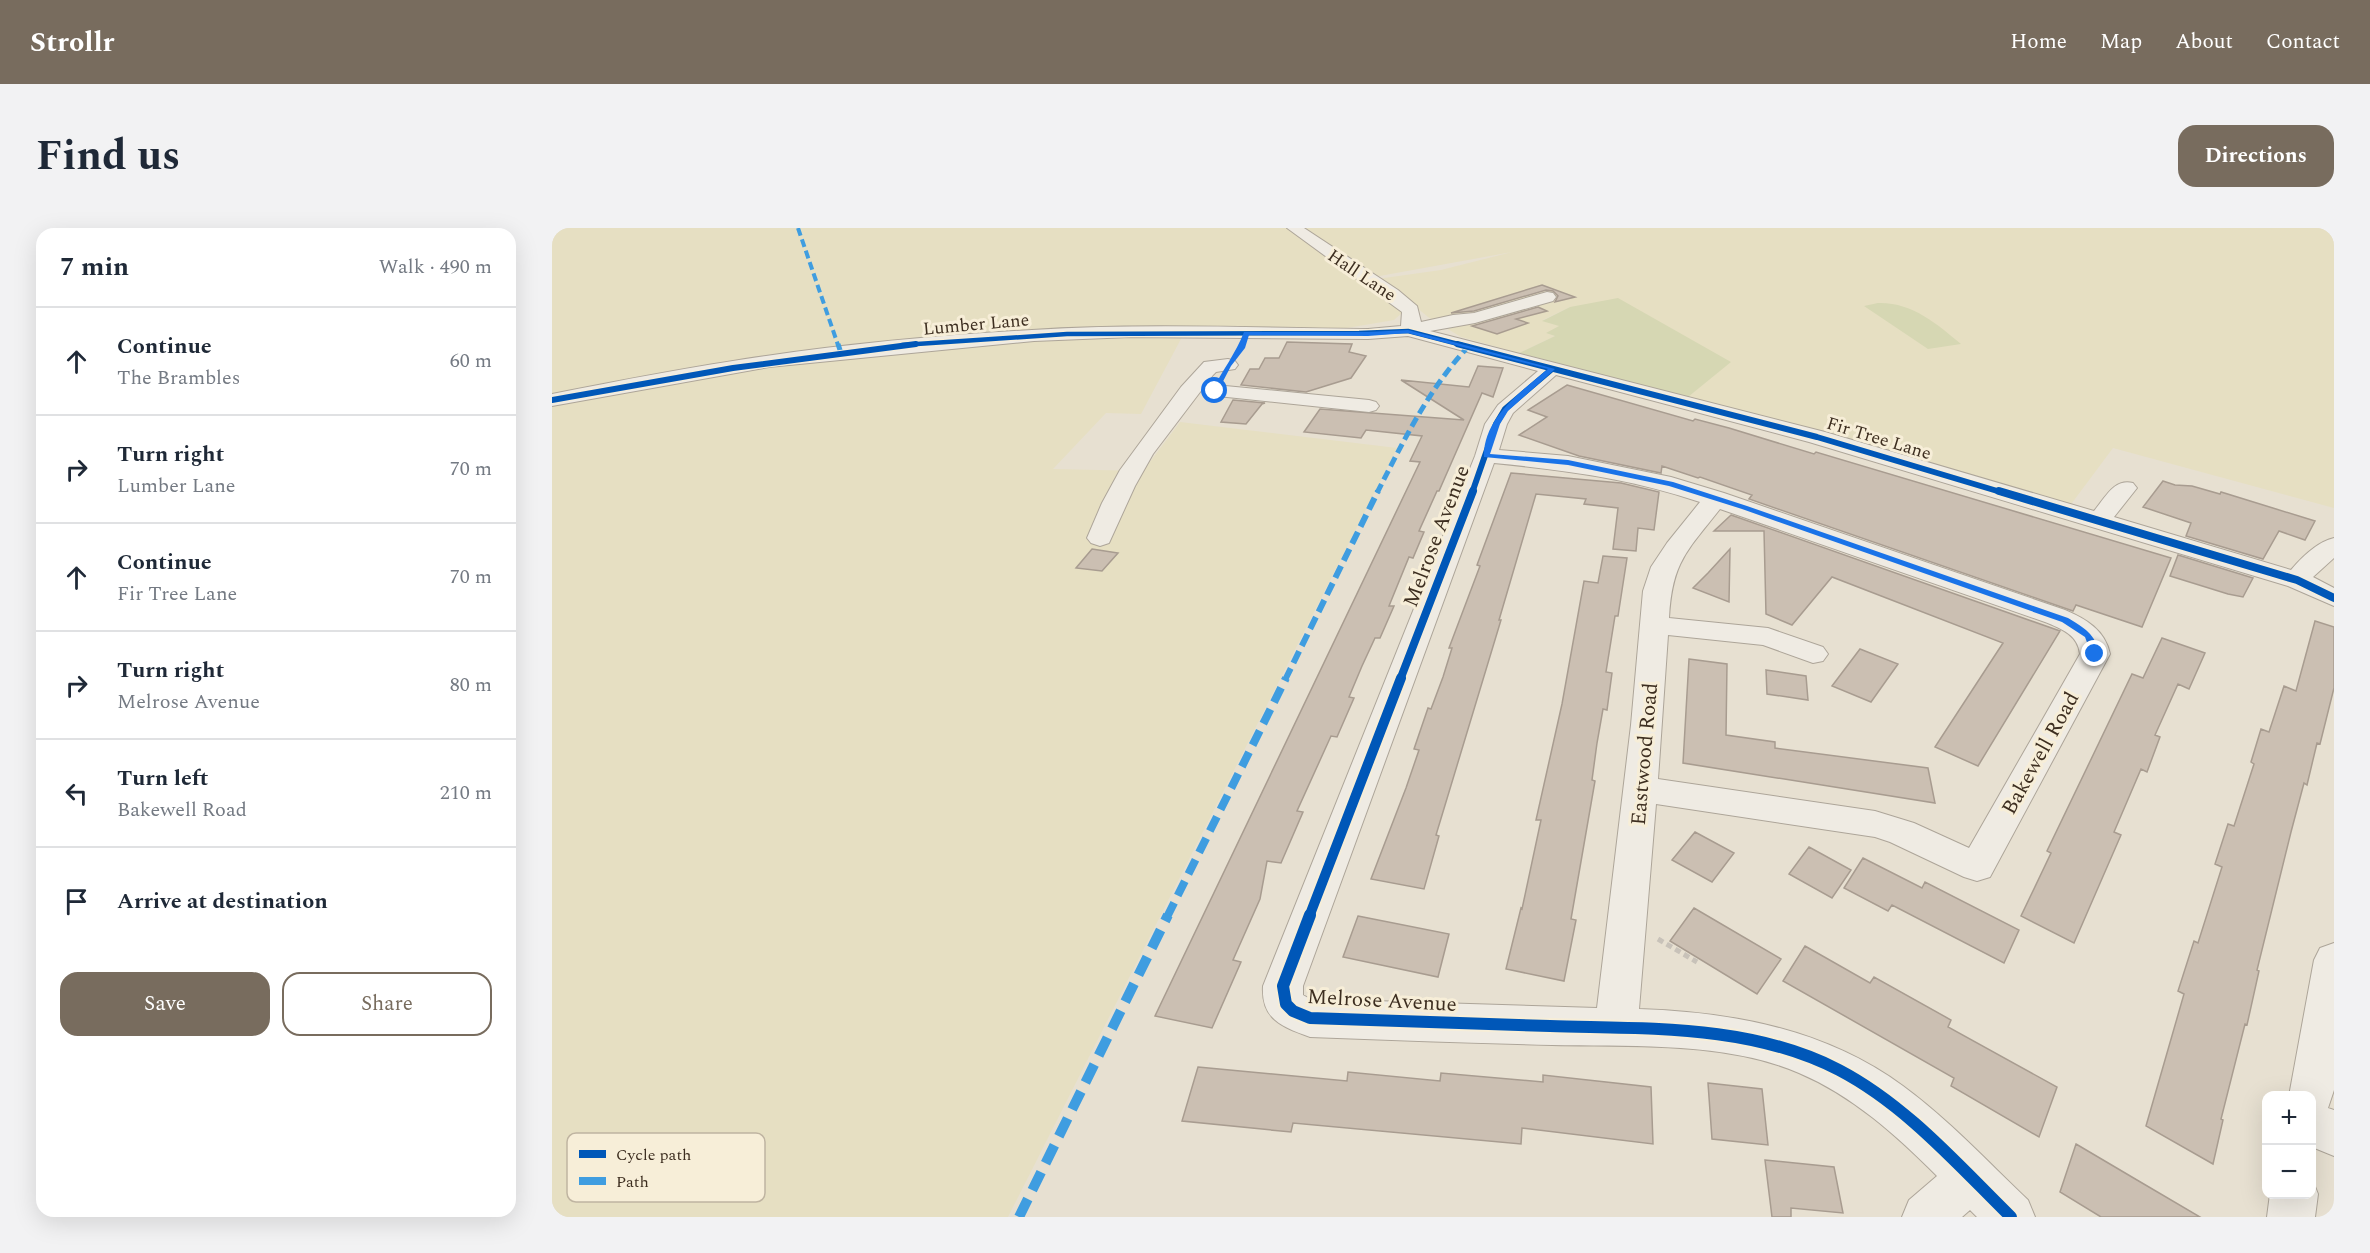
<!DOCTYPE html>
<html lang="en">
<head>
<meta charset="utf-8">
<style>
	:root { --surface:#fff; --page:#f2f2f3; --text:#1f2937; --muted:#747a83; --line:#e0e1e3; --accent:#786c5e }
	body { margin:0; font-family:Spectral,serif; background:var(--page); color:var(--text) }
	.controls { position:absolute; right:18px; bottom:18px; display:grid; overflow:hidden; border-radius:12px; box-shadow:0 6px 24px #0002 }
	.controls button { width:54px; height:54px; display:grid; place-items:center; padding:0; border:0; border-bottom:2px solid var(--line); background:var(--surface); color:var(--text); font:30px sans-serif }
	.stop { position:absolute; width:18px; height:18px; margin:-14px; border:4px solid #1a73e8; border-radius:50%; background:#fff }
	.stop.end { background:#1a73e8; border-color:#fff; box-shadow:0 2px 6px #0008 }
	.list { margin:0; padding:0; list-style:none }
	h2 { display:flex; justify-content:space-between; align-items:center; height:78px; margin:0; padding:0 24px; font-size:26px }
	h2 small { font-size:20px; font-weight:400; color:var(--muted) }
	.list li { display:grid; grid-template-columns:39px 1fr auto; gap:18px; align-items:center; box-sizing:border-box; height:108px; padding:0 24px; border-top:2px solid var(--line) }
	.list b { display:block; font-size:22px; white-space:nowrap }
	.list p { margin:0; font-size:20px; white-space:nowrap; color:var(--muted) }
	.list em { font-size:20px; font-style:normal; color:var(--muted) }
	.actions { display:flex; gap:12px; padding:18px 24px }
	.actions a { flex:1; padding:14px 0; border:2px solid var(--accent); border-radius:18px; text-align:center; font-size:21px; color:var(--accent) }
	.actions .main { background:var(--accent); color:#fff }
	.icon { flex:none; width:33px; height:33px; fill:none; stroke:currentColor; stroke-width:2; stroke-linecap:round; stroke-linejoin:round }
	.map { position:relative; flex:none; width:1782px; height:989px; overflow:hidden; border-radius:18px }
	header { display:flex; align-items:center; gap:36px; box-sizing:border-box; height:84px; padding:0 30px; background:var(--accent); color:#fff }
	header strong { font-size:28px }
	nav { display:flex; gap:33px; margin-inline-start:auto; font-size:21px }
	.intro { display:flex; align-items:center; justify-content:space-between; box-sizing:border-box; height:144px; padding:0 36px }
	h1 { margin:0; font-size:42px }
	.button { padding:15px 27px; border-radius:18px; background:var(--accent); color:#fff; font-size:21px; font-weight:700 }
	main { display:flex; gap:36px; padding:0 36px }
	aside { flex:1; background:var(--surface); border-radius:18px; box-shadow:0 6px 24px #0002 }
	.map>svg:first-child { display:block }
</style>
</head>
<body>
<header>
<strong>Strollr</strong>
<nav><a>Home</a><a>Map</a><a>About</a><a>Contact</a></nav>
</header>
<div class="intro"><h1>Find us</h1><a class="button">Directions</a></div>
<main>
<aside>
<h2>7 min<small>Walk · 490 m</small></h2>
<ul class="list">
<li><svg class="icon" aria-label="ahead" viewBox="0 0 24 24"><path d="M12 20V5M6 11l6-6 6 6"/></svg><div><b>Continue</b><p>The Brambles</p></div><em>60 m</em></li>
<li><svg class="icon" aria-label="right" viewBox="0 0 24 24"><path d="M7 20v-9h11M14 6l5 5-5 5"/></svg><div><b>Turn right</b><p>Lumber Lane</p></div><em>70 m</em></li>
<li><svg class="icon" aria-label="ahead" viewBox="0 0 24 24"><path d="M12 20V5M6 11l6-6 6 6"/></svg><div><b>Continue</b><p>Fir Tree Lane</p></div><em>70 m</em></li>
<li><svg class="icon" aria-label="right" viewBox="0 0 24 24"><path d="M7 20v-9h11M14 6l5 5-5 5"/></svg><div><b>Turn right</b><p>Melrose Avenue</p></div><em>80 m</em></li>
<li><svg class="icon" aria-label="left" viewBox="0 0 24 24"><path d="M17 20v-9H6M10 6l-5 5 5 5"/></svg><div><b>Turn left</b><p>Bakewell Road</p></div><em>210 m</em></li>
<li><svg class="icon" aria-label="arrive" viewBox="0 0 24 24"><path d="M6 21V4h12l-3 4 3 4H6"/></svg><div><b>Arrive at destination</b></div></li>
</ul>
<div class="actions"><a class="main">Save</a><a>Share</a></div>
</aside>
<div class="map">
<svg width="1782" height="989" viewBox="0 0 1782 989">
	<rect width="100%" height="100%" fill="#e7e0d1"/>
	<path fill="#e6dfc2" d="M0 0H1782V280L1561 220 1511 287 1237 207 1126 177 1178 134 1018 79 991 92 1008 98 995 105 1003 108 967 125 909 109 876 89 852 69 825 51 889 42 960 24 811 51 851 84 842 92 789 101 631 100 630 109 589 186 554 185 501 241 591 243 628 194 845 220 456 989H0Z"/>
	<path fill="#d6d7b3" d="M1066 70 1179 134 1136 169 967 125 1003 108 994 105 1007 98 990 93 1018 79Z
		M1326 75C1360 74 1385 96 1409 116L1376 121 1312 78Z"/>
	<path fill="#cbbfb2" stroke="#a89c90" stroke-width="1.5" d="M990 57 1023 69 1003 74 1006 68 1001 63 994 62 922 83 899 85Z
		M986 79 995 83 964 91 976 95 945 106 920 98Z
		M735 114 800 116 797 124 814 128 799 150 754 164 689 157 698 141H707L713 130H727Z
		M926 138 951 140 941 169 930 165 887 263H885L867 303 872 304 861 330 857 329 837 378H842L828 410H823L810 438 797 469 802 470 785 509 779 508 745 583 751 584 729 635 715 633 708 671 681 732 689 734 660 800 603 788 868 234 858 233 870 208 814 202 809 210 752 204 768 181 912 192 849 152 917 159Z
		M1015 157 1141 193 1143 191 1177 200 1262 226 1264 224 1619 330 1590 399 1524 377 1521 383 1197 271 1200 267 1148 249 1146 250 1110 238 1109 245 1027 228 967 207 995 189 976 182Z
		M681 172 713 175 710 176 694 196 669 194Z
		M959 245 1069 255 1107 264 1102 302 1086 300 1084 323 1061 321 1066 280 1032 276 1034 271 984 266 947 392H949L884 607 887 608 872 661 819 651 854 560 867 522 862 521 876 480 879 481 891 449 900 420H897L928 338 925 337Z
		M1611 253 1623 257 1640 258 1668 266 1669 264 1763 293 1753 312 1727 303 1711 331 1634 308 1639 295 1591 279Z
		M1179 287 1508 403 1426 538 1383 519 1451 415 1280 349 1240 397 1214 386 1212 303H1162Z
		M540 321 566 325 550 343 524 340Z
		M1178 321 1177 374 1141 360 1156 345Z
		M1626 327 1701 350 1691 369 1676 366 1618 348Z
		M1051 328 1075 330 1066 388H1063L1054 444 1060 445 1055 482 1051 481 1045 515 1040 552 1043 553 1019 691 1024 692 1012 753 954 741 969 680 970 681 989 592H984L1010 476 1032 353 1046 355Z
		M1763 393 1782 399V460L1768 516 1765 515 1755 557 1752 555 1739 604 1705 742 1707 743 1695 797 1693 796 1669 891 1671 892 1661 936 1594 898 1632 766 1626 763 1642 713 1646 715 1670 639 1663 636 1676 596 1682 598 1702 536 1699 534 1709 501 1717 504 1732 458 1744 463Z
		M1610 410 1653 425 1637 461 1626 456 1603 507 1608 509 1595 544 1589 541 1562 604 1569 607 1522 715 1469 688 1499 625 1495 623 1580 446 1591 450Z
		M1308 421 1346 436 1319 474 1280 458Z
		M1137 431 1175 436 1174 507 1223 514V520L1376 540 1383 575 1131 535Z
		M1214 442 1254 448 1256 472 1215 466Z
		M1143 604 1182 625 1160 654 1120 632Z
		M1257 619 1299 642 1280 670 1237 646Z
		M1311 630 1370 660 1373 654 1467 702 1452 735 1340 677 1336 683 1292 660Z
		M1142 680 1229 731 1205 766 1118 713Z
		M806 688 897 706 886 749 791 729Z
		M1253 718 1318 755 1322 749 1399 792 1396 799 1505 859 1487 909 1399 858 1402 850 1231 753Z
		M646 839 795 853 796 844 888 853 889 845 991 854V847L1099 859 1101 916 970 900 969 916 741 895 739 904 630 893Z
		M1156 855 1210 861 1216 917 1160 911Z
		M1524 916 1585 952 1648 989H1549L1508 964Z
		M1213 932 1282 939 1291 985 1239 980V989H1220Z"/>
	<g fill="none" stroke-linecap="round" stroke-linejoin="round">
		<g stroke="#ada599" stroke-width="2">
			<path id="minor" d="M735 0H752L846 62 865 78 869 94 901 87 922 85 995 64 1001 65 1004 69 1001 73 923 95 878 103 1273 204 1542 283C1553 270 1562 250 1581 255L1585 260 1562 289 1739 342C1750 329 1765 314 1782 310V330L1761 349 1782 360V378L1736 358 1257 214 1004 147 961 185 955 196 947 222 1016 228 1119 249 1172 265 1513 382C1534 391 1553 402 1558 426L1438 649 1425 653 1412 649 1338 614 1323 609 1104 576 1087 781C1180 784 1273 801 1351 858 1396 891 1435 933 1476 972L1483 989H1425L1418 982 1410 989H1350L1357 972 1385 948C1344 907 1301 868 1247 845 1173 813 1078 819 1000 817 919 815 839 812 758 809 731 799 709 792 711 758L923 228 933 196 946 177 986 143 856 108 816 111 579 109 482 113 217 139 0 178V166C71 152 142 138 214 128 302 115 392 107 480 102 592 95 704 100 816 101L849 98 850 84ZM942 235C1013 242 1081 251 1148 274L1115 315 1099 339 1091 363 1079 497 1045 780 758 771 751 767V758ZM1168 281 1493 394C1510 401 1526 407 1528 426L1417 620 1362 595 1323 583 1106 551 1116 407 1211 417 1261 435 1271 433 1276 426 1271 419 1216 400 1117 390C1120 334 1135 323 1168 281Z
				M676 131 683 133 686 137 683 141 664 144 661 147 601 226 583 258 557 315 548 318 539 315 535 310 550 275 568 242 629 159 652 134Z
				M663 157 817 172 824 174 827 178 824 182 817 184 656 167 653 163 656 159Z
				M1782 715V862L1776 880 1782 882V928L1760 919V868H1737L1762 732 1768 720Z
				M1760 951 1766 966 1763 989H1715L1718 966H1760Z"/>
		</g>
		<path stroke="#c8c2b9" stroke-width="5" stroke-dasharray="6 4" stroke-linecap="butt" d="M1106 711 1145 734"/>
		<use href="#minor" fill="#efebe3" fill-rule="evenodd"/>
		<path stroke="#3f9de0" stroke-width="4" stroke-dasharray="8 4" stroke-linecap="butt" d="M246 0 286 117"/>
		<path stroke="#3f9de0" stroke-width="5" stroke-dasharray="10 5" stroke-linecap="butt" d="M286 116 289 125
			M825 265C851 214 877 160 916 119"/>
		<path stroke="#3f9de0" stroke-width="6" stroke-dasharray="13 6" stroke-linecap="butt" d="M733 452 826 263"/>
		<path stroke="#3f9de0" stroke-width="8" stroke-dasharray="16 8" stroke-linecap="butt" d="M615 689 734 450"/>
		<path stroke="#3f9de0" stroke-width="10" stroke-dasharray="20 10" stroke-linecap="butt" d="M467 989 616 687"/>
		<g stroke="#f7eed8" stroke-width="7">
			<path id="cycleway-far4" d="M350 117 515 106 807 105 856 103 910 117"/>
		</g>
		<g stroke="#f7eed8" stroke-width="8">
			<path id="cycleway-far3" d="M905 116 1265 209 1452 265
				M0 172 181 140 364 116
				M920 265 944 196 953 181 1000 141"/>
		</g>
		<g stroke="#f7eed8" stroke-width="10">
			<path id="cycleway-far2" d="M1447 263 1745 352 1782 370
				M848 452 921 263"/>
		</g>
		<g stroke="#f7eed8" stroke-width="14">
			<path id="cycleway-far1" d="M757 689 849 450"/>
		</g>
		<g stroke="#f7eed8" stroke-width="16">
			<path id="cycleway" d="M758 687 731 758 734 776 741 783 758 790C838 793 918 796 998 798 1096 801 1198 796 1287 842 1354 877 1406 937 1459 989"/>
		</g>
		<use href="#cycleway-far4" stroke="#0057b8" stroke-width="4.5"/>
		<use href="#cycleway-far3" stroke="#0057b8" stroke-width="6"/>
		<use href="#cycleway-far2" stroke="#0057b8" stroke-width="8"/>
		<use href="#cycleway-far1" stroke="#0057b8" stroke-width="10"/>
		<use href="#cycleway" stroke="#0057b8" stroke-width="12"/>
	</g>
	<path fill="#1a73e8" d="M856 102 1003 141 956 183 948 196 938 226 1016 232 1121 254 1195 278 1516 390C1532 400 1544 406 1547 426L1540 428 1533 409 1510 394 1190 281 1117 258 1016 237 932 229C931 190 969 164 996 141L856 105 816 108 697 107 693 120 679 138 666 163 663 165 660 163C670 143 684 125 692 104H816Z"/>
	<g text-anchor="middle" stroke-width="6" stroke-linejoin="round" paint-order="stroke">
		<g font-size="18" fill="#3d2e20" stroke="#f7eed8">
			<text transform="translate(810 47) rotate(34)" y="6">Hall Lane</text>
			<text transform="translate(424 96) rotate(-5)" y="6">Lumber Lane</text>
			<text transform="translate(1327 210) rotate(17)" y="6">Fir Tree Lane</text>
		</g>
		<g font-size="21" fill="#3d2e20" stroke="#f7eed8">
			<text transform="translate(884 308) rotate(-69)" y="7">Melrose Avenue</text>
			<text transform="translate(1488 525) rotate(-61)" y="7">Bakewell Road</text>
			<text transform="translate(1092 526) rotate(-85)" y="7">Eastwood Road</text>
			<text transform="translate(830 772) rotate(3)" y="7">Melrose Avenue</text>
		</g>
	</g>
	<rect x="15" y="905" width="198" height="69" rx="9" fill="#f7eed8" stroke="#bfb4a1" stroke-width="1.5"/>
	<rect x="27" y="922" width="27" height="8" fill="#0057b8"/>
	<rect x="27" y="949" width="27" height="8" fill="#3f9de0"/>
	<g font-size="16" fill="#3d2e20">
		<text x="64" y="932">Cycle path</text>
		<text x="64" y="959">Path</text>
	</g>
</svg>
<div class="controls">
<button>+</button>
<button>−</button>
</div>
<div class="stop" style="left:663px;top:163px"></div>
<div class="stop end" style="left:1543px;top:426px"></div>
</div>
</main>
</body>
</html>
